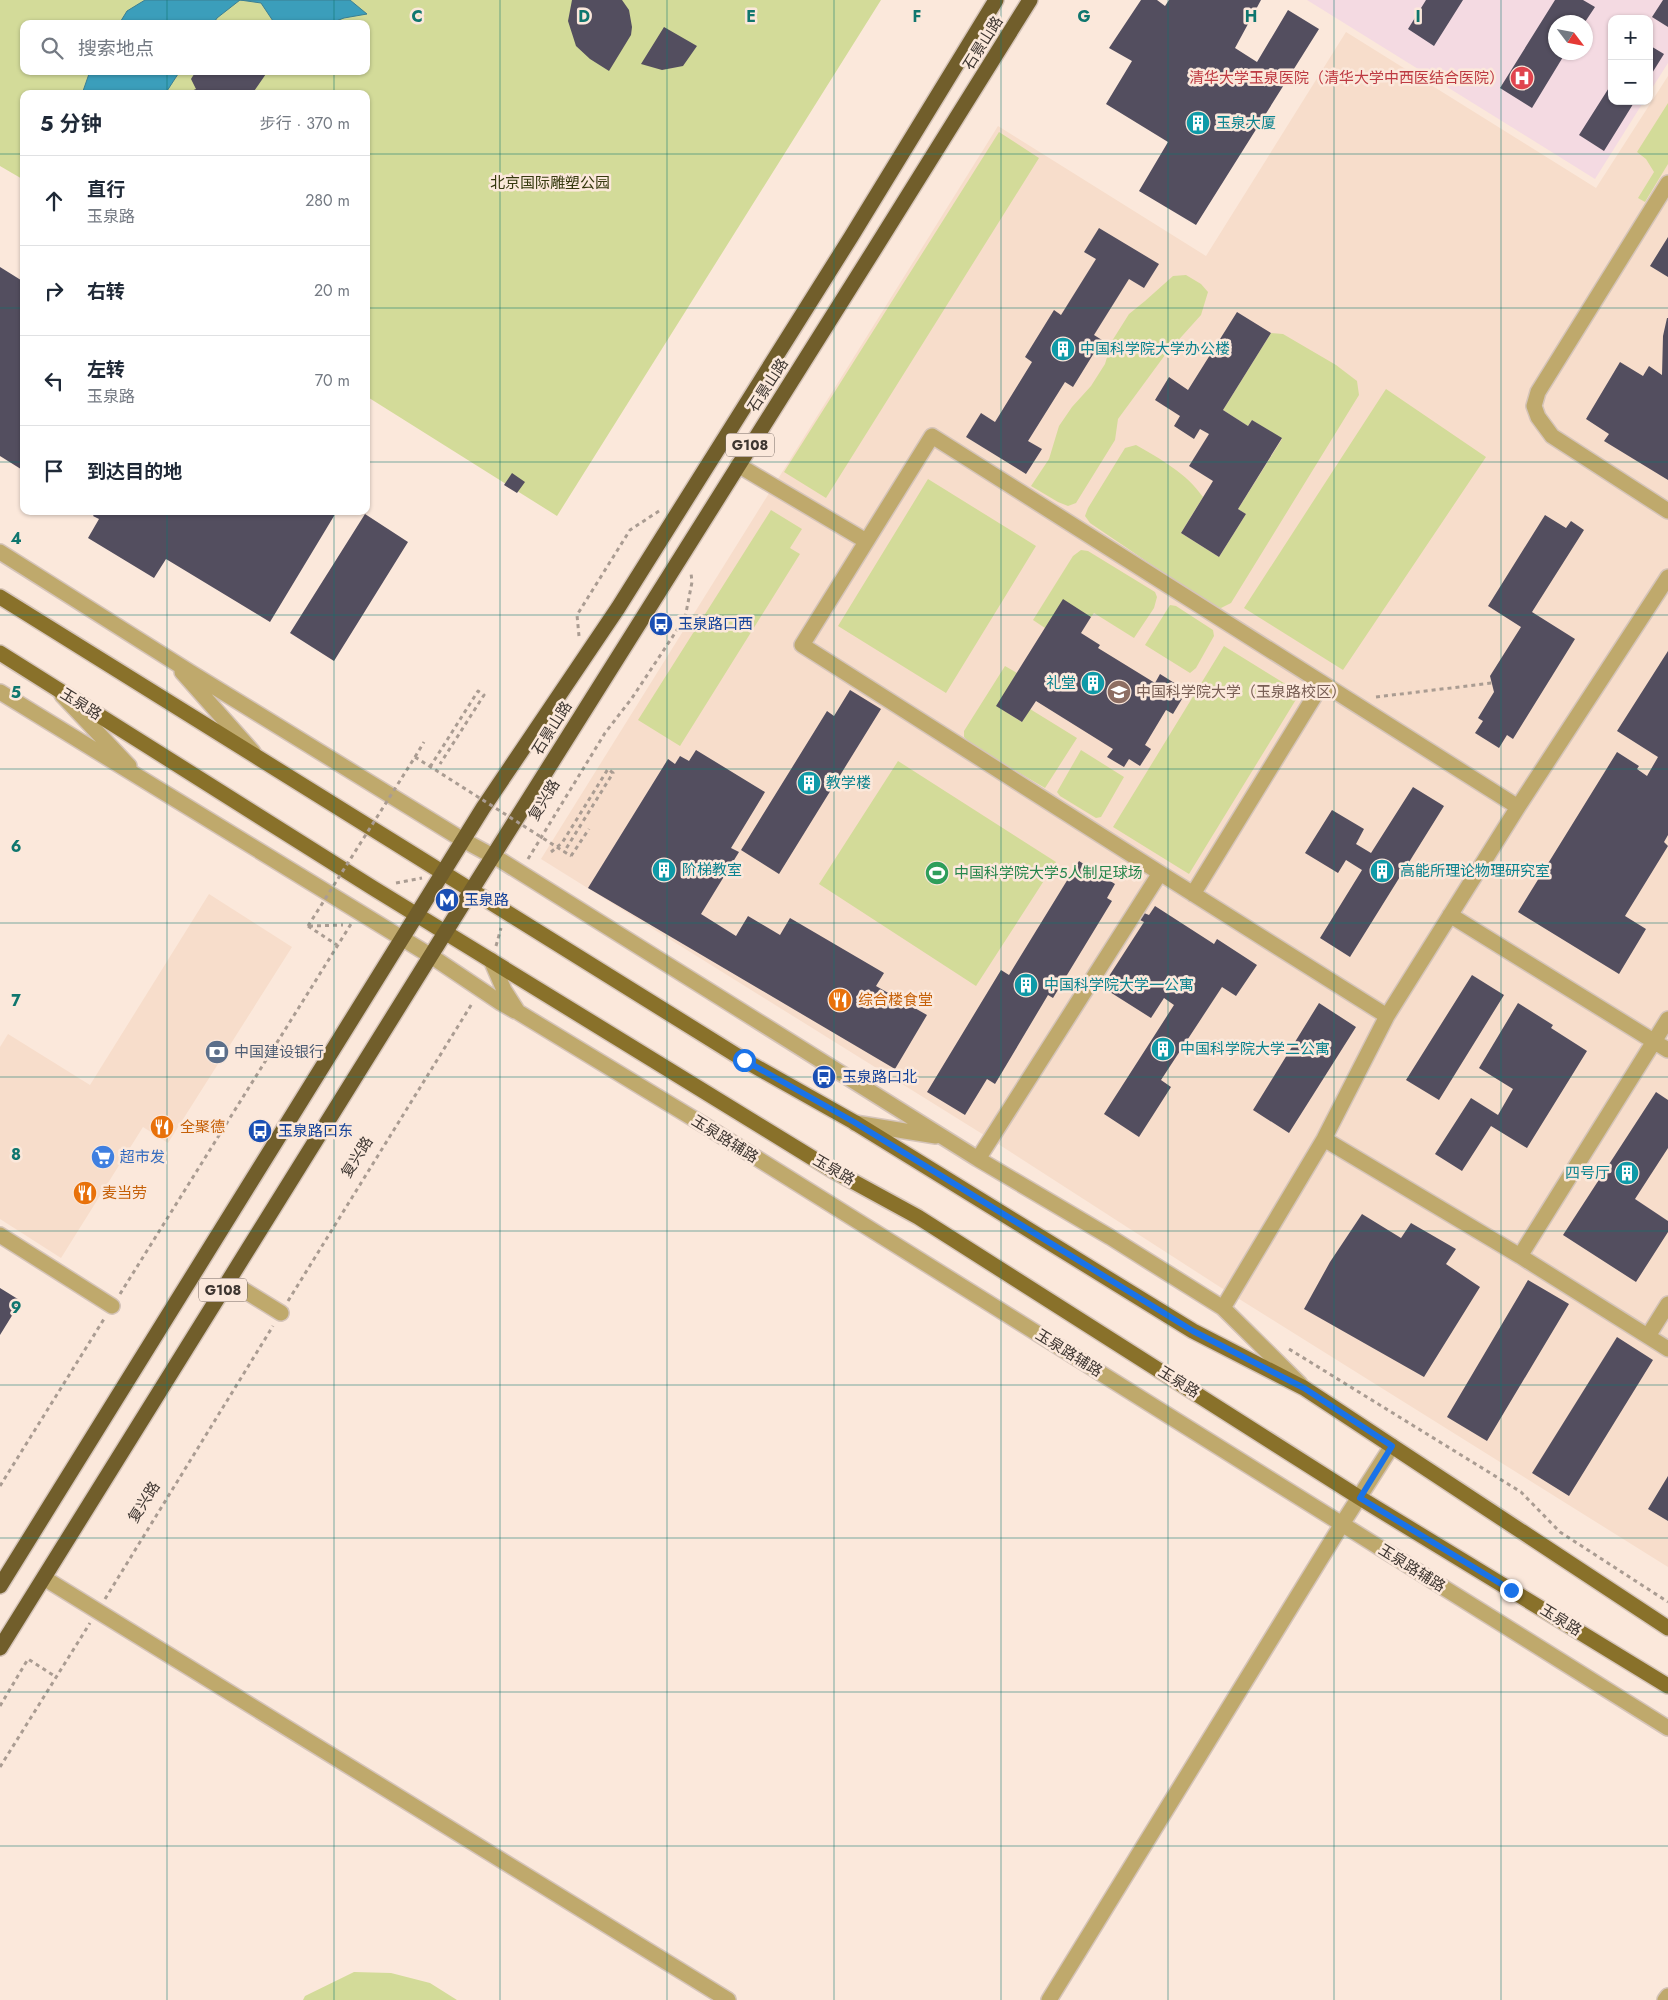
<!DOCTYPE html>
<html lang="zh">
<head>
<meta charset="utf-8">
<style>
	:root { --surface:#fff; --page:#f6f6f7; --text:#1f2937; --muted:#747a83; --line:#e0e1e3 }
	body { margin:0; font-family:Jost,"Noto Sans SC",sans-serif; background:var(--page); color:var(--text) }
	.controls { position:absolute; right:15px; top:15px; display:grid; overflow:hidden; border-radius:10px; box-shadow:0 1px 4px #0004 }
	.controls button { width:45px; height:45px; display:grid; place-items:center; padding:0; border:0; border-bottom:1px solid var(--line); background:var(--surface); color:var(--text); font:25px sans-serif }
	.compass { position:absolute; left:1548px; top:15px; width:45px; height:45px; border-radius:50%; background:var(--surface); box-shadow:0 1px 4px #0004; rotate:122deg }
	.stop { position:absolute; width:15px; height:15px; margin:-11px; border:4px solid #1a73e8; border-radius:50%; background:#fff }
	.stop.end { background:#1a73e8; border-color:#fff; box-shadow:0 1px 5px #0008 }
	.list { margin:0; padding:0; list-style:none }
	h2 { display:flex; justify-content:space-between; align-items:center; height:65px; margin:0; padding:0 20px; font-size:21px }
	h2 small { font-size:16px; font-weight:400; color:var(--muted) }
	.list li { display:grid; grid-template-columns:32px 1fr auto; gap:15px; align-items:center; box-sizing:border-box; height:90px; padding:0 20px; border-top:1px solid var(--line) }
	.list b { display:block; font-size:19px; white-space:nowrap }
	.list p { margin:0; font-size:16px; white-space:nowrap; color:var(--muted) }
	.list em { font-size:16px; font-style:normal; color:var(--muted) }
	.icon { flex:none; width:28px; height:28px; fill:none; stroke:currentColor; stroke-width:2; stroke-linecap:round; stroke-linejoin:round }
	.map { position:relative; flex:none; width:1668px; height:2000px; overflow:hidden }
	.search { position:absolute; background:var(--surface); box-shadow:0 1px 4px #0004; left:20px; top:20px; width:350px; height:55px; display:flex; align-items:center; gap:12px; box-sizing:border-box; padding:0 18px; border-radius:10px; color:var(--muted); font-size:19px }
	.panel { position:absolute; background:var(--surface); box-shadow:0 1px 4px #0004; left:20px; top:90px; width:350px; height:425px; border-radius:10px }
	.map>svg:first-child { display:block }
</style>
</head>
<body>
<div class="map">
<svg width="1668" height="2000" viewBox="0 0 1668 2000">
	<rect width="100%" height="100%" fill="#fbe8db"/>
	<path fill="#f7ddcb" d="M1346 32 1596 188 1668 76V1567L1220 1287 992 1140 541 859 998 126 1206 256Z
		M209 894 292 947 168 1143 143 1127 61 1258 0 1219V1047L8 1034 90 1085Z"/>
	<path fill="#f4dae2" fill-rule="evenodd" d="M1307 0H1668V63L1649 93V19H1612V101H1644L1595 179ZM1556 22H1586V52H1556Z"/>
	<path fill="#d3db99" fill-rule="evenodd" d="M0 0H881L557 516 366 396V94H24V180L0 166ZM24 24H366V71H24Z
		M1668 103V164L1645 202 1638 198 1654 172 1646 159 1637 152Z
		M999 132 1039 158 826 498 784 472Z
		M1186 275 1201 284 1208 292 1201 315 1165 355 1118 419 1115 440 1076 503 1068 506 1058 502 1031 486 1049 459 1059 426 1072 407 1091 386 1105 364 1112 341 1129 314 1145 301 1173 276Z
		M1271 333 1283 334 1336 365 1357 381 1359 395 1231 603 1221 608 1211 605 1090 523 1085 516 1088 508 1125 448 1136 445C1162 460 1186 473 1203 497L1181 533 1219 557 1246 514 1238 509 1282 439 1252 420 1248 426 1223 410Z
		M1386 389 1486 457 1343 670 1244 608Z
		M928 479 1036 546 946 693 838 626Z
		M771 510 802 529 790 548 800 554 680 746 638 720Z
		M1081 550 1088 551 1155 592 1157 597 1154 608 1134 638 1094 613 1091 617 1045 628 1033 620 1073 556Z
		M1170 605 1176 606 1213 630 1214 636 1196 668 1190 673 1145 645Z
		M1224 646 1300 693 1189 874 1113 827Z
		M1005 666 1017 673 997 706 1022 722 1030 709 1077 738 1045 788 972 745 964 737V731Z
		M1081 750 1124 777 1101 817 1096 818 1060 796 1057 792Z
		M898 761 1056 862 976 986 819 884Z
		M354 1972 391 1973 430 1983 457 2000H303L305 1996Z"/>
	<path fill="#3b9ebb" stroke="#3c7f92" d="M145 0H350L367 14 344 18 328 24H275L261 3 240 0 217 18 213 24H119L127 11Z
		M90 71H180L165 94H82Z"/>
	<path fill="#534e5f" d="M572 0H622L629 10 632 27 631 35 609 71 590 59 576 46 568 21Z
		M1141 0H1157L1165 6 1169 0H1261L1235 48 1257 62 1288 10 1319 29 1196 225 1139 191 1168 142 1106 104 1132 61 1109 48Z
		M1426 0H1463L1434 46 1408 29Z
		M1555 0H1583L1595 7 1585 22H1556V52H1566L1532 108 1500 88Z
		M1663 0H1668V27L1652 17Z
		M664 27 697 46 683 66 662 70 641 64Z
		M1649 45 1664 54 1649 78Z
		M196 71H268L252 94H184L196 89 191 79Z
		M1612 83V101H1635L1604 151 1579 135Z
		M1099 228 1159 264 1144 288 1129 279 1094 335 1102 340 1073 387 1065 382 1028 441 1042 449 1026 474 966 437 981 413 995 422 1032 362 1025 357 1054 310 1061 315 1096 259 1084 252Z
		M1668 237V277L1650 266Z
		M0 267 24 282V471L0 456Z
		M1237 312 1271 333 1223 410 1248 426 1252 420 1282 438 1238 509 1246 514 1219 557 1181 533 1213 481 1189 466 1209 434 1200 429 1194 439 1174 426 1180 416 1155 400 1169 377 1188 390Z
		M1667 318H1668V480L1604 441 1609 434 1586 419 1620 362 1643 376 1649 366 1662 375 1663 336Z
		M512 473 525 482 517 493 504 485Z
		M96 511H337L270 622 166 559 154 578 88 538 99 519 93 516Z
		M365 514 408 542 334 661 290 633Z
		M1545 515 1566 528 1571 521 1584 530 1532 612 1575 639 1513 739 1507 735 1499 748 1475 733 1483 721 1478 718 1494 692 1490 676 1521 627 1488 606Z
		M1063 599 1091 617 1081 633 1100 645 1098 648 1155 683 1160 674 1176 684 1171 692 1182 699 1173 714 1166 710 1145 745 1151 749 1140 766 1129 759 1124 767 1107 757 1113 749 1036 701 1022 722 996 706Z
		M1668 651V835L1664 842 1668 846 1625 916 1646 929 1619 974 1518 912 1617 752 1639 766 1637 769 1647 776 1658 757 1617 731Z
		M850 690 881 709 779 874 741 850 827 711 834 716Z
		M696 750 765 792 731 848 739 852 701 914 736 936 748 916 780 935 790 918 884 973 876 986 927 1015 895 1069 588 888 668 759 675 764 680 756 689 761Z
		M1413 787 1444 806 1350 957 1320 938 1362 870 1346 860 1338 873 1305 853 1332 810 1364 829 1356 844 1371 853Z
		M1079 861 1115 884 1107 898 1112 901 1053 998 1048 995 995 1084 987 1079 965 1115 927 1092 1001 970 1009 975Z
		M1155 906 1214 944 1217 939 1257 965 1236 996 1222 987 1161 1080 1171 1087 1139 1137 1104 1114 1174 1005 1164 998 1151 1018 1102 987 1144 922 1140 920 1144 913 1149 915Z
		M1472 975 1504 995 1439 1100 1406 1080Z
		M1319 1003 1356 1027 1289 1133 1253 1110Z
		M1518 1003 1553 1025 1551 1028 1587 1051 1527 1148 1491 1126 1462 1171 1435 1154 1471 1098 1498 1115 1513 1089 1479 1068Z
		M1656 1092 1668 1100V1148L1635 1199 1668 1221V1232L1636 1282 1563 1235Z
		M1362 1214 1401 1238 1411 1223 1456 1249 1446 1264 1480 1287 1424 1377 1304 1309 1330 1262Z
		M1528 1280 1569 1304 1487 1441 1447 1417Z
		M0 1288 21 1301 0 1335Z
		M1617 1337 1653 1360 1569 1496 1532 1473Z
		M1668 1476V1521L1648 1509Z"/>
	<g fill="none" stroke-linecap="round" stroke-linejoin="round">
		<g stroke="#d5c4b9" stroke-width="18">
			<path id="minor" d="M1668 183 1538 392 1534 406 1538 417 1552 436 1668 511
				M738 465 866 541
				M0 552 190 672 463 840 502 861 978 1159 1110 1237 1223 1308 1300 1384
				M182 672 253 752
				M0 692 431 956 501 1003 515 1011
				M62 695 129 766
				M1193 894 1322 684
				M1450 915 1668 1050
				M491 960 504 990 518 1012 704 1125 1668 1728
				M1387 1016 1160 873 802 645 932 436 1518 807
				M855 1123 936 1136
				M1324 1139 1520 1256 1668 1349
				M978 1159 1160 873
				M0 1235 112 1306
				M1520 1256 1668 1019
				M229 1281 281 1313
				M1223 1308 1324 1139 1387 1016 1518 807 1668 577
				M1648 1336 1668 1304
				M44 1578 728 2000
				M1049 2000 1342 1524 1392 1446
				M1665 2000 1668 1996"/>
		</g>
		<g stroke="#d5c4b9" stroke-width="18">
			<path id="major" d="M0 597 744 1060 854 1122 1193 1331 1304 1388 1668 1628
				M0 653 373 888 832 1170 918 1217 1360 1498 1668 1686"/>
		</g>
		<g stroke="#d5c4b9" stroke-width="18">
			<path id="highway" d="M0 1586 483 808 618 608 851 237 996 0
				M0 1648 471 891 874 250 1030 0"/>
		</g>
		<path stroke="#aa9c92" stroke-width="3" stroke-dasharray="4 4" stroke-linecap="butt" d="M579 636 577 615 630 530 659 511
			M1376 697 1492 683
			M415 757 424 742
			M430 767 478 691 484 695 440 764
			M551 852 562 843 608 769 613 773 564 852
			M571 856 589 829
			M528 859 605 733 632 698 685 618 692 582 691 573
			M396 883 422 878
			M308 926 337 945
			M309 926 343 925
			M496 946 501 928
			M120 1294 351 924
			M288 1301 473 1002
			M1289 1349 1521 1492 1560 1532 1668 1602
			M0 1486 104 1319
			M105 1599 273 1326
			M0 1706 28 1659 56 1677
			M0 1767 90 1623"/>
		<use href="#minor" stroke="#bfa96c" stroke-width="15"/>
		<use href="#major" stroke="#89712a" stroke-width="15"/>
		<use href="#highway" stroke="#715e2b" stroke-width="15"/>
		<path stroke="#aa9c92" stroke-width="3" stroke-dasharray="4 4" stroke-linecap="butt" d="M308 926 415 757 571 856"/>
	</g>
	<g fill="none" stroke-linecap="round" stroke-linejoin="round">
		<path stroke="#1a73e8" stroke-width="6" d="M744 1060 854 1122 1193 1331 1304 1388 1392 1446 1360 1498 1511 1590"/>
	</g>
	<path fill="none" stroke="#0f766e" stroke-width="1" stroke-opacity="0.55" d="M167 0V24M334 0V24M500 0V2000M667 0V2000M834 0V2000M1001 0V2000M1168 0V2000M1334 0V2000M1501 0V2000M167 71V94M334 71V94M0 154H24M366 154H1668M0 308H24M366 308H1668M0 462H24M366 462H1668M167 511V2000M334 511V2000M0 615H1668M0 769H1668M0 923H1668M0 1077H1668M0 1231H1668M0 1385H1668M0 1538H1668M0 1692H1668M0 1846H1668"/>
	<defs>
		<g id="hospital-disc" transform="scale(1.25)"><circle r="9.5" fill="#e0444e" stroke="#fbe8db"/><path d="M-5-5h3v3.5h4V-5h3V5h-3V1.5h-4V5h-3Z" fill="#fff"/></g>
		<g id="building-disc" transform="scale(1.25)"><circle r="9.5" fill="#0f9aa8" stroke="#fbe8db"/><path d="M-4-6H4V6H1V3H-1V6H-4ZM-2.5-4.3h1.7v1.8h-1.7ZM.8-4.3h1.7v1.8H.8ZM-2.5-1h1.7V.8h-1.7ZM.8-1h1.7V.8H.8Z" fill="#fff"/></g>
		<g id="bus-disc" transform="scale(1.25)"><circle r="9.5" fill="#1a4fb4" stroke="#fbe8db"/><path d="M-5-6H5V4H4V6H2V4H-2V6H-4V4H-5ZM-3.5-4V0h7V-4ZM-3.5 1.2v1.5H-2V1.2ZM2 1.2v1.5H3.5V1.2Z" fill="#fff"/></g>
		<g id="university-disc" transform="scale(1.25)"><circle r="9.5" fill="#8d6e63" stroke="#fbe8db"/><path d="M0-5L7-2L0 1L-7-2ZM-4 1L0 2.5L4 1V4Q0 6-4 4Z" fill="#fff"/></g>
		<g id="stadium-disc" transform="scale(1.25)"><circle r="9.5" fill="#2e9e5b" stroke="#fbe8db"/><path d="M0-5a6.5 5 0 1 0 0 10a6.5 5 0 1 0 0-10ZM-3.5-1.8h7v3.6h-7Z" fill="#fff"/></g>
		<g id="metro-disc" transform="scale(1.25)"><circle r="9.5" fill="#1a4fb4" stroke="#fbe8db"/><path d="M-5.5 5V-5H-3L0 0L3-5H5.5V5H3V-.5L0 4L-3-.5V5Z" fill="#fff"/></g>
		<g id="restaurant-disc" transform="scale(1.25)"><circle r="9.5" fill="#e8710a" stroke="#fbe8db"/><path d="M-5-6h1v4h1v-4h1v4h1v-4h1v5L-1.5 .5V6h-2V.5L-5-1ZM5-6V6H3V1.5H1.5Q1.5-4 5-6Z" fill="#fff"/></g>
		<g id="bank-disc" transform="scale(1.25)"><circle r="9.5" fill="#5c6f8a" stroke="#fbe8db"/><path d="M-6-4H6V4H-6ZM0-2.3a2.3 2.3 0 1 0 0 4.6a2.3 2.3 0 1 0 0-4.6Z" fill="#fff"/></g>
		<g id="supermarket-disc" transform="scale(1.25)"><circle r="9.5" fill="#3f7fe0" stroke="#fbe8db"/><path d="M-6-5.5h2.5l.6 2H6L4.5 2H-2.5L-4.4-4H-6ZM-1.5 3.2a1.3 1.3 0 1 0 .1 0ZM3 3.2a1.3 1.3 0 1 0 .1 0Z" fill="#fff"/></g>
	</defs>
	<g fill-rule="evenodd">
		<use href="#hospital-disc" x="1522" y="78"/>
		<use href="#building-disc" x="1198" y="123"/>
		<use href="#building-disc" x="1063" y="349"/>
		<use href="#bus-disc" x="661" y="624"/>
		<use href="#building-disc" x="1093" y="683"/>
		<use href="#university-disc" x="1119" y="692"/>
		<use href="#building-disc" x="809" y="783"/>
		<use href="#building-disc" x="664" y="870"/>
		<use href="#building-disc" x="1382" y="871"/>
		<use href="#stadium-disc" x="937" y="873"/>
		<use href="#metro-disc" x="447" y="900"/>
		<use href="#building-disc" x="1026" y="985"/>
		<use href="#restaurant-disc" x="840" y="1000"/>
		<use href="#building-disc" x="1163" y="1049"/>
		<use href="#bank-disc" x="217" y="1052"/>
		<use href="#bus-disc" x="824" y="1077"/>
		<use href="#restaurant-disc" x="162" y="1127"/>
		<use href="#bus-disc" x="260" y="1131"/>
		<use href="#supermarket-disc" x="103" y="1157"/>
		<use href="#building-disc" x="1627" y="1173"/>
		<use href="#restaurant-disc" x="85" y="1193"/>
	</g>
	<g text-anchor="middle" stroke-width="5" stroke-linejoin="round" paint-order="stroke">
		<g fill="#fbe8db" stroke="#776b64" stroke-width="1">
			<rect x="726" y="433.5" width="48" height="23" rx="4"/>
			<rect x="199" y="1278.5" width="48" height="23" rx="4"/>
		</g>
		<g font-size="14" font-weight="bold" fill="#3e3631">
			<text x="750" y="450">G108</text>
			<text x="223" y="1295">G108</text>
		</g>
		<g font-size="15" fill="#3e3631" stroke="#fbe8db">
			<text transform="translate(983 43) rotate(-58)" y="5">石景山路</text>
			<text transform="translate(768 385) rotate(-57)" y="5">石景山路</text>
			<text transform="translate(81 704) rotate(32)" y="5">玉泉路</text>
			<text transform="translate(552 728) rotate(-58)" y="5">石景山路</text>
			<text transform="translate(544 800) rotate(-59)" y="5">复兴路</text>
			<text transform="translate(725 1139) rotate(32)" y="5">玉泉路辅路</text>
			<text transform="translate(357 1157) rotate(-58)" y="5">复兴路</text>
			<text transform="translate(834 1170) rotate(30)" y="5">玉泉路</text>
			<text transform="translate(1069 1353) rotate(32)" y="5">玉泉路辅路</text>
			<text transform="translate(1179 1382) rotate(32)" y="5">玉泉路</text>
			<text transform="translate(144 1502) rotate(-58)" y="5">复兴路</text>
			<text transform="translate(1412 1568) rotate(32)" y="5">玉泉路辅路</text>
			<text transform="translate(1561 1620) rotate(32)" y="5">玉泉路</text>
		</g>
		<g font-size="15" fill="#be3a42" stroke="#fbe8db" text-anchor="end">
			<text x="1504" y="83">清华大学玉泉医院（清华大学中西医结合医院）</text>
		</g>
		<g font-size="15" fill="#0d838f" stroke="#fbe8db" text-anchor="start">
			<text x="1216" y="128">玉泉大厦</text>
			<text x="1080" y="354">中国科学院大学办公楼</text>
			<text x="1076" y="688" text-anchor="end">礼堂</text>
			<text x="826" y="788">教学楼</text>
			<text x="682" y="875">阶梯教室</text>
			<text x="1400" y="876">高能所理论物理研究室</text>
			<text x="1044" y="990">中国科学院大学一公寓</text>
			<text x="1180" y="1054">中国科学院大学二公寓</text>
			<text x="1610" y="1178" text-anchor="end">四号厅</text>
		</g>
		<g font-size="15" fill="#35380e" stroke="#fbe8db">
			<text x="550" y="188">北京国际雕塑公园</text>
		</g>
		<g font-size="15" fill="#164399" stroke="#fbe8db" text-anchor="start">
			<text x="678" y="629">玉泉路口西</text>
			<text x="464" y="905">玉泉路</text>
			<text x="842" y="1082">玉泉路口北</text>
			<text x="278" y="1136">玉泉路口东</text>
		</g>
		<g font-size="15" fill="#785e54" stroke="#fbe8db" text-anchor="start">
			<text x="1136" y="697">中国科学院大学（玉泉路校区）</text>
		</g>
		<g font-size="15" fill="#27864d" stroke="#fbe8db" text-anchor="start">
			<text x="954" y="878">中国科学院大学5人制足球场</text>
		</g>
		<g font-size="15" fill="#c56008" stroke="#fbe8db" text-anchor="start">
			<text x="858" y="1005">综合楼食堂</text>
			<text x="180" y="1132">全聚德</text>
			<text x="102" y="1198">麦当劳</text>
		</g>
		<g font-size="15" fill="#4e5e75" stroke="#fbe8db" text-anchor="start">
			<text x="234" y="1057">中国建设银行</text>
		</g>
		<g font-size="15" fill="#366cbe" stroke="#fbe8db" text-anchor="start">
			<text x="120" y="1162">超市发</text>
		</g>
	</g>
	<g font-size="16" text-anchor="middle" font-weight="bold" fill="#0f766e" stroke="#fbe8db" stroke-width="5" stroke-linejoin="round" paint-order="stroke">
		<text x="417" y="22">C</text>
		<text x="584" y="22">D</text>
		<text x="751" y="22">E</text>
		<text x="917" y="22">F</text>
		<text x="1084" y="22">G</text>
		<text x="1251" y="22">H</text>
		<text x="1418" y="22">I</text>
		<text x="16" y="544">4</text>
		<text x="16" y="698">5</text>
		<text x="16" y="852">6</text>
		<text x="16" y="1006">7</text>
		<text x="16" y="1160">8</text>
		<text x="16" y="1313">9</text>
	</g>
</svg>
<div class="controls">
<button>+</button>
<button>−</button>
</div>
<svg class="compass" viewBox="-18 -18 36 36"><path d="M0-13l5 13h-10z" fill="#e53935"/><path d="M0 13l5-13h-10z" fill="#747a83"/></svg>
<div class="stop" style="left:744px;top:1060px"></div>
<div class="stop end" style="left:1511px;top:1590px"></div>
<div class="search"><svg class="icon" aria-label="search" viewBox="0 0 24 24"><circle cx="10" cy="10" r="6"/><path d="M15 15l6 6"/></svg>搜索地点</div>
<section class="panel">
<h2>5 分钟<small>步行 · 370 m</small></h2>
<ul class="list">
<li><svg class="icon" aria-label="ahead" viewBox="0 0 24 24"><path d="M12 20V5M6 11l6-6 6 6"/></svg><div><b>直行</b><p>玉泉路</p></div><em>280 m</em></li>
<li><svg class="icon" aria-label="right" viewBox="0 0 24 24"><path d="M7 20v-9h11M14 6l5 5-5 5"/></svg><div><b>右转</b></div><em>20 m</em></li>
<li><svg class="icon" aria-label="left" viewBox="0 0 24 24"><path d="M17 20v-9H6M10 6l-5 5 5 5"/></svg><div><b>左转</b><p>玉泉路</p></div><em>70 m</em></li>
<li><svg class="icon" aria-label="arrive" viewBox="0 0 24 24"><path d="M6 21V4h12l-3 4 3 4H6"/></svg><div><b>到达目的地</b></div></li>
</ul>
</section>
</div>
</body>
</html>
